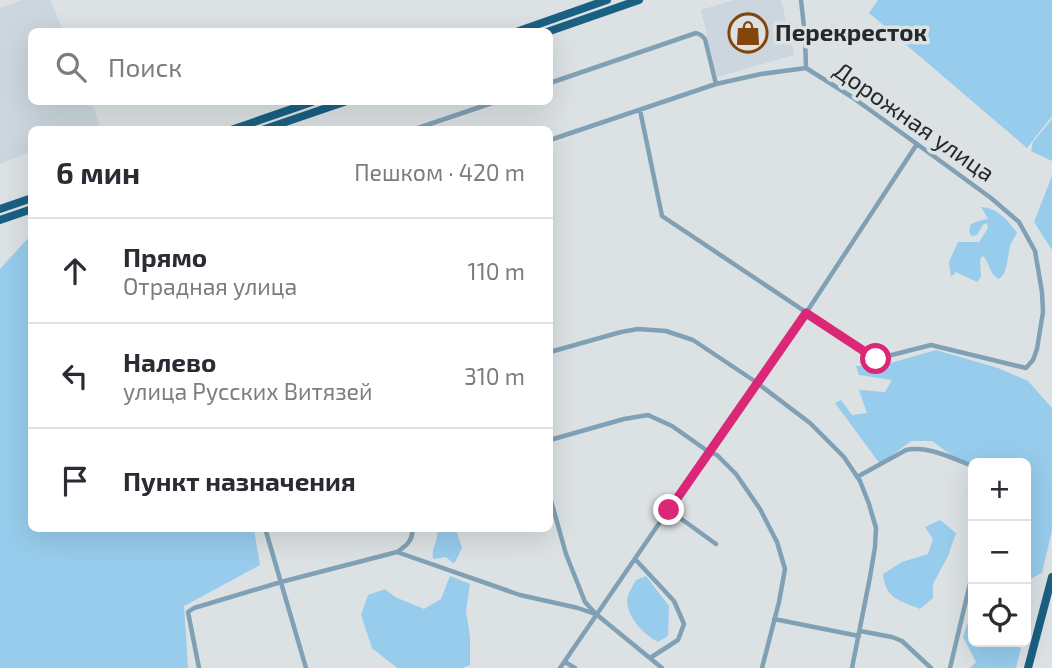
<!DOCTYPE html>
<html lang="ru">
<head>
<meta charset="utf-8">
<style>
	:root { --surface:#fff; --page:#f7f7f7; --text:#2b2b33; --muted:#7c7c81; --line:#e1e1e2 }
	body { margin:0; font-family:"Exo 2",sans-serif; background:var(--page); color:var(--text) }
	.controls { position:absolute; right:21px; bottom:21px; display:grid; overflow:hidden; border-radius:10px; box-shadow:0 7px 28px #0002 }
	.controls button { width:63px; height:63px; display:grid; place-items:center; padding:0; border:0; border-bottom:2px solid var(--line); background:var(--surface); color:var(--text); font:35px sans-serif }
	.stop { position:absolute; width:21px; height:21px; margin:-16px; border:5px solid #db2777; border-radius:50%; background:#fff }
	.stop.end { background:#db2777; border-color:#fff; box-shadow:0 2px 7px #0008 }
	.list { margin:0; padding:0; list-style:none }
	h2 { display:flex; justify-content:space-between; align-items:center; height:91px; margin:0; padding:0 28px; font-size:30px }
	h2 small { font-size:23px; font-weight:400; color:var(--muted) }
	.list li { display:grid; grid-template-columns:46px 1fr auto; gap:21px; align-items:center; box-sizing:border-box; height:105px; padding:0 28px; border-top:2px solid var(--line) }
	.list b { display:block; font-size:26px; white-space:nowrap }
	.list p { margin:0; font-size:23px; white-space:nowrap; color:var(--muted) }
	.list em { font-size:23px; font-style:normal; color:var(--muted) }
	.icon { flex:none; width:38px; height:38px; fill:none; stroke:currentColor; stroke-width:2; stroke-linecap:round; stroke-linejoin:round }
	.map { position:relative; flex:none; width:1052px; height:668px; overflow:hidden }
	.search { position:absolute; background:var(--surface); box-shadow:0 7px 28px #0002; left:28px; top:28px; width:525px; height:77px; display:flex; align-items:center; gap:18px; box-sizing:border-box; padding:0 24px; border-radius:10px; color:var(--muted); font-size:26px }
	.panel { position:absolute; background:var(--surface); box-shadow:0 7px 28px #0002; left:28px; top:126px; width:525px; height:406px; border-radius:10px }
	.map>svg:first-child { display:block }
</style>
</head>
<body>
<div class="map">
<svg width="1052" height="668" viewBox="0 0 1052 668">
	<rect width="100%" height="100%" fill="#dce1e4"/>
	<path fill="#cbd6de" d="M22 0H50L63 31 32 32V102H91L100 125 87 129 32 130 31 151 0 164V8Z
		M734 0H781L794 55 717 77 701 10Z"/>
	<path fill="#97ccec" d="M878 0H1052V116L1027 148 869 13Z
		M1052 119V161L1031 151 1033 142Z
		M1052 176V250L1034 222Z
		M981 207C996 207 1009 221 1017 233L1010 245 1007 264 1004 274 999 279C989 274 990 263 983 256L980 259 981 277 977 282 956 272 951 277 949 262 958 242H979L988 228 987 223 983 225 977 235 971 236 969 230 971 224 982 220 988 219Z
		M31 235 32 528 254 529 260 565 184 606 188 668H0V269Z
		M936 350 998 368 1028 381 1052 408V530L1042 573 1026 581V463H974L958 460 932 441H911L880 464 835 403 841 400 852 415 867 413 859 390 885 392 892 380 859 375 856 366 887 364Z
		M940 520 956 533 948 556 933 584V598L920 609C901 601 885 599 883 574L902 562 928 554 933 539 925 527Z
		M437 529H456L462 548 455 562 453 563 446 557 433 559C431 546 439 542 437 529Z
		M450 576 470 584 466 611 470 637V665L462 668H397L372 648 361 615 368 595 385 589 395 597 424 609 441 599Z
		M646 576 669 606 668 636 658 642C644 634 628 619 627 601 627 594 633 586 636 580Z
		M967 624 973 625V642H1017L1021 648 1016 668H970L976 662 963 637Z"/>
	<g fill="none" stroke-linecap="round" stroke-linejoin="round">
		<path stroke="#80a1b5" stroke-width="4.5" d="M801 0 805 36 806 68
			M550 83 696 33 701 35 705 39 716 84
			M412 130 495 102
			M550 140 716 84 761 74 806 68 852 97 917 144 991 198 1019 222 1035 251 1042 292 1043 312 1037 349 1033 360 1026 368 931 345 876 359 662 216 640 110
			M550 352 621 332 638 329 666 331 693 340 756 382 810 423 844 457 860 481 869 504 876 528 875 547 870 577 852 668
			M550 440 624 419 648 415 672 426 709 452 717 455 736 474 760 509 777 542 785 569 779 602 762 668
			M857 477 906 450C928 445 953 459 973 466
			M550 497 566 554 585 602 596 614 662 668
			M669 510 716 544
			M265 528 306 668
			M397 552 520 595 578 608 595 614
			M635 559 674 601 684 624 678 640 650 658
			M774 619 859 636
			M860 631 892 637 902 641 931 668
			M565 662 575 668
			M199 668 188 612 194 608 281 582 397 552C406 546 414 540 412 528
			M560 668 756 382 806 313 917 144
			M950 668 973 571"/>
		<path stroke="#1a6083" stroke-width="8" d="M516 32 607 0
			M547 32 639 0
			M231 130 312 102
			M262 130 344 102
			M0 209 32 198
			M0 220 32 209
			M1028 668 1052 577"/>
	</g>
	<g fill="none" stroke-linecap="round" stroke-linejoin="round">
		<path stroke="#db2777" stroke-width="9" d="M669 510 806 313 876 359"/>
	</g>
	<defs>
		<g id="shop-ring" transform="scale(2.0125)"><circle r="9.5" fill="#dce1e4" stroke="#84450b" stroke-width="1.5"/><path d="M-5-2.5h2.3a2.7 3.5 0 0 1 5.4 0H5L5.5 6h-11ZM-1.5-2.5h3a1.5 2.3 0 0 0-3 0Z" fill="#84450b"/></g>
	</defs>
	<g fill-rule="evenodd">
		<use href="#shop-ring" x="748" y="33"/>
	</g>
	<g text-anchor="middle" stroke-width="7" stroke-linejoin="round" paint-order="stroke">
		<g font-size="24" font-weight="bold" fill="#262829" stroke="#dce1e4" text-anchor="start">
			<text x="775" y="41">Перекресток</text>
		</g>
		<g font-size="24" fill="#262829" stroke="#dce1e4">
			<text transform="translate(914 122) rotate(35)" y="8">Дорожная улица</text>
		</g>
	</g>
</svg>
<div class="controls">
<button>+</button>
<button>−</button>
<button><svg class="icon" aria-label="locate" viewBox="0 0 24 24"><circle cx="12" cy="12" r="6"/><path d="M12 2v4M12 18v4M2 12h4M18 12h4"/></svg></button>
</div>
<div class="stop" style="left:876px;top:359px"></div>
<div class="stop end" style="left:669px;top:510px"></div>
<div class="search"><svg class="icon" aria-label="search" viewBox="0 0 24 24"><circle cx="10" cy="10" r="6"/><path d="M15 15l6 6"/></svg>Поиск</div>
<section class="panel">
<h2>6 мин<small>Пешком · 420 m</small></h2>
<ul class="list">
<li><svg class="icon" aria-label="ahead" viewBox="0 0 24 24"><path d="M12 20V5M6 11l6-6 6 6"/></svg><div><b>Прямо</b><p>Отрадная улица</p></div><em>110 m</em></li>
<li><svg class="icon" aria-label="left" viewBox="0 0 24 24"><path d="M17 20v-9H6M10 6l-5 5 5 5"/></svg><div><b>Налево</b><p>улица Русских Витязей</p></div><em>310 m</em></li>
<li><svg class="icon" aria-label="arrive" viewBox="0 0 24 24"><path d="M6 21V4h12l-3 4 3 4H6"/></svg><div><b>Пункт назначения</b></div></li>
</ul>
</section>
</div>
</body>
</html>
